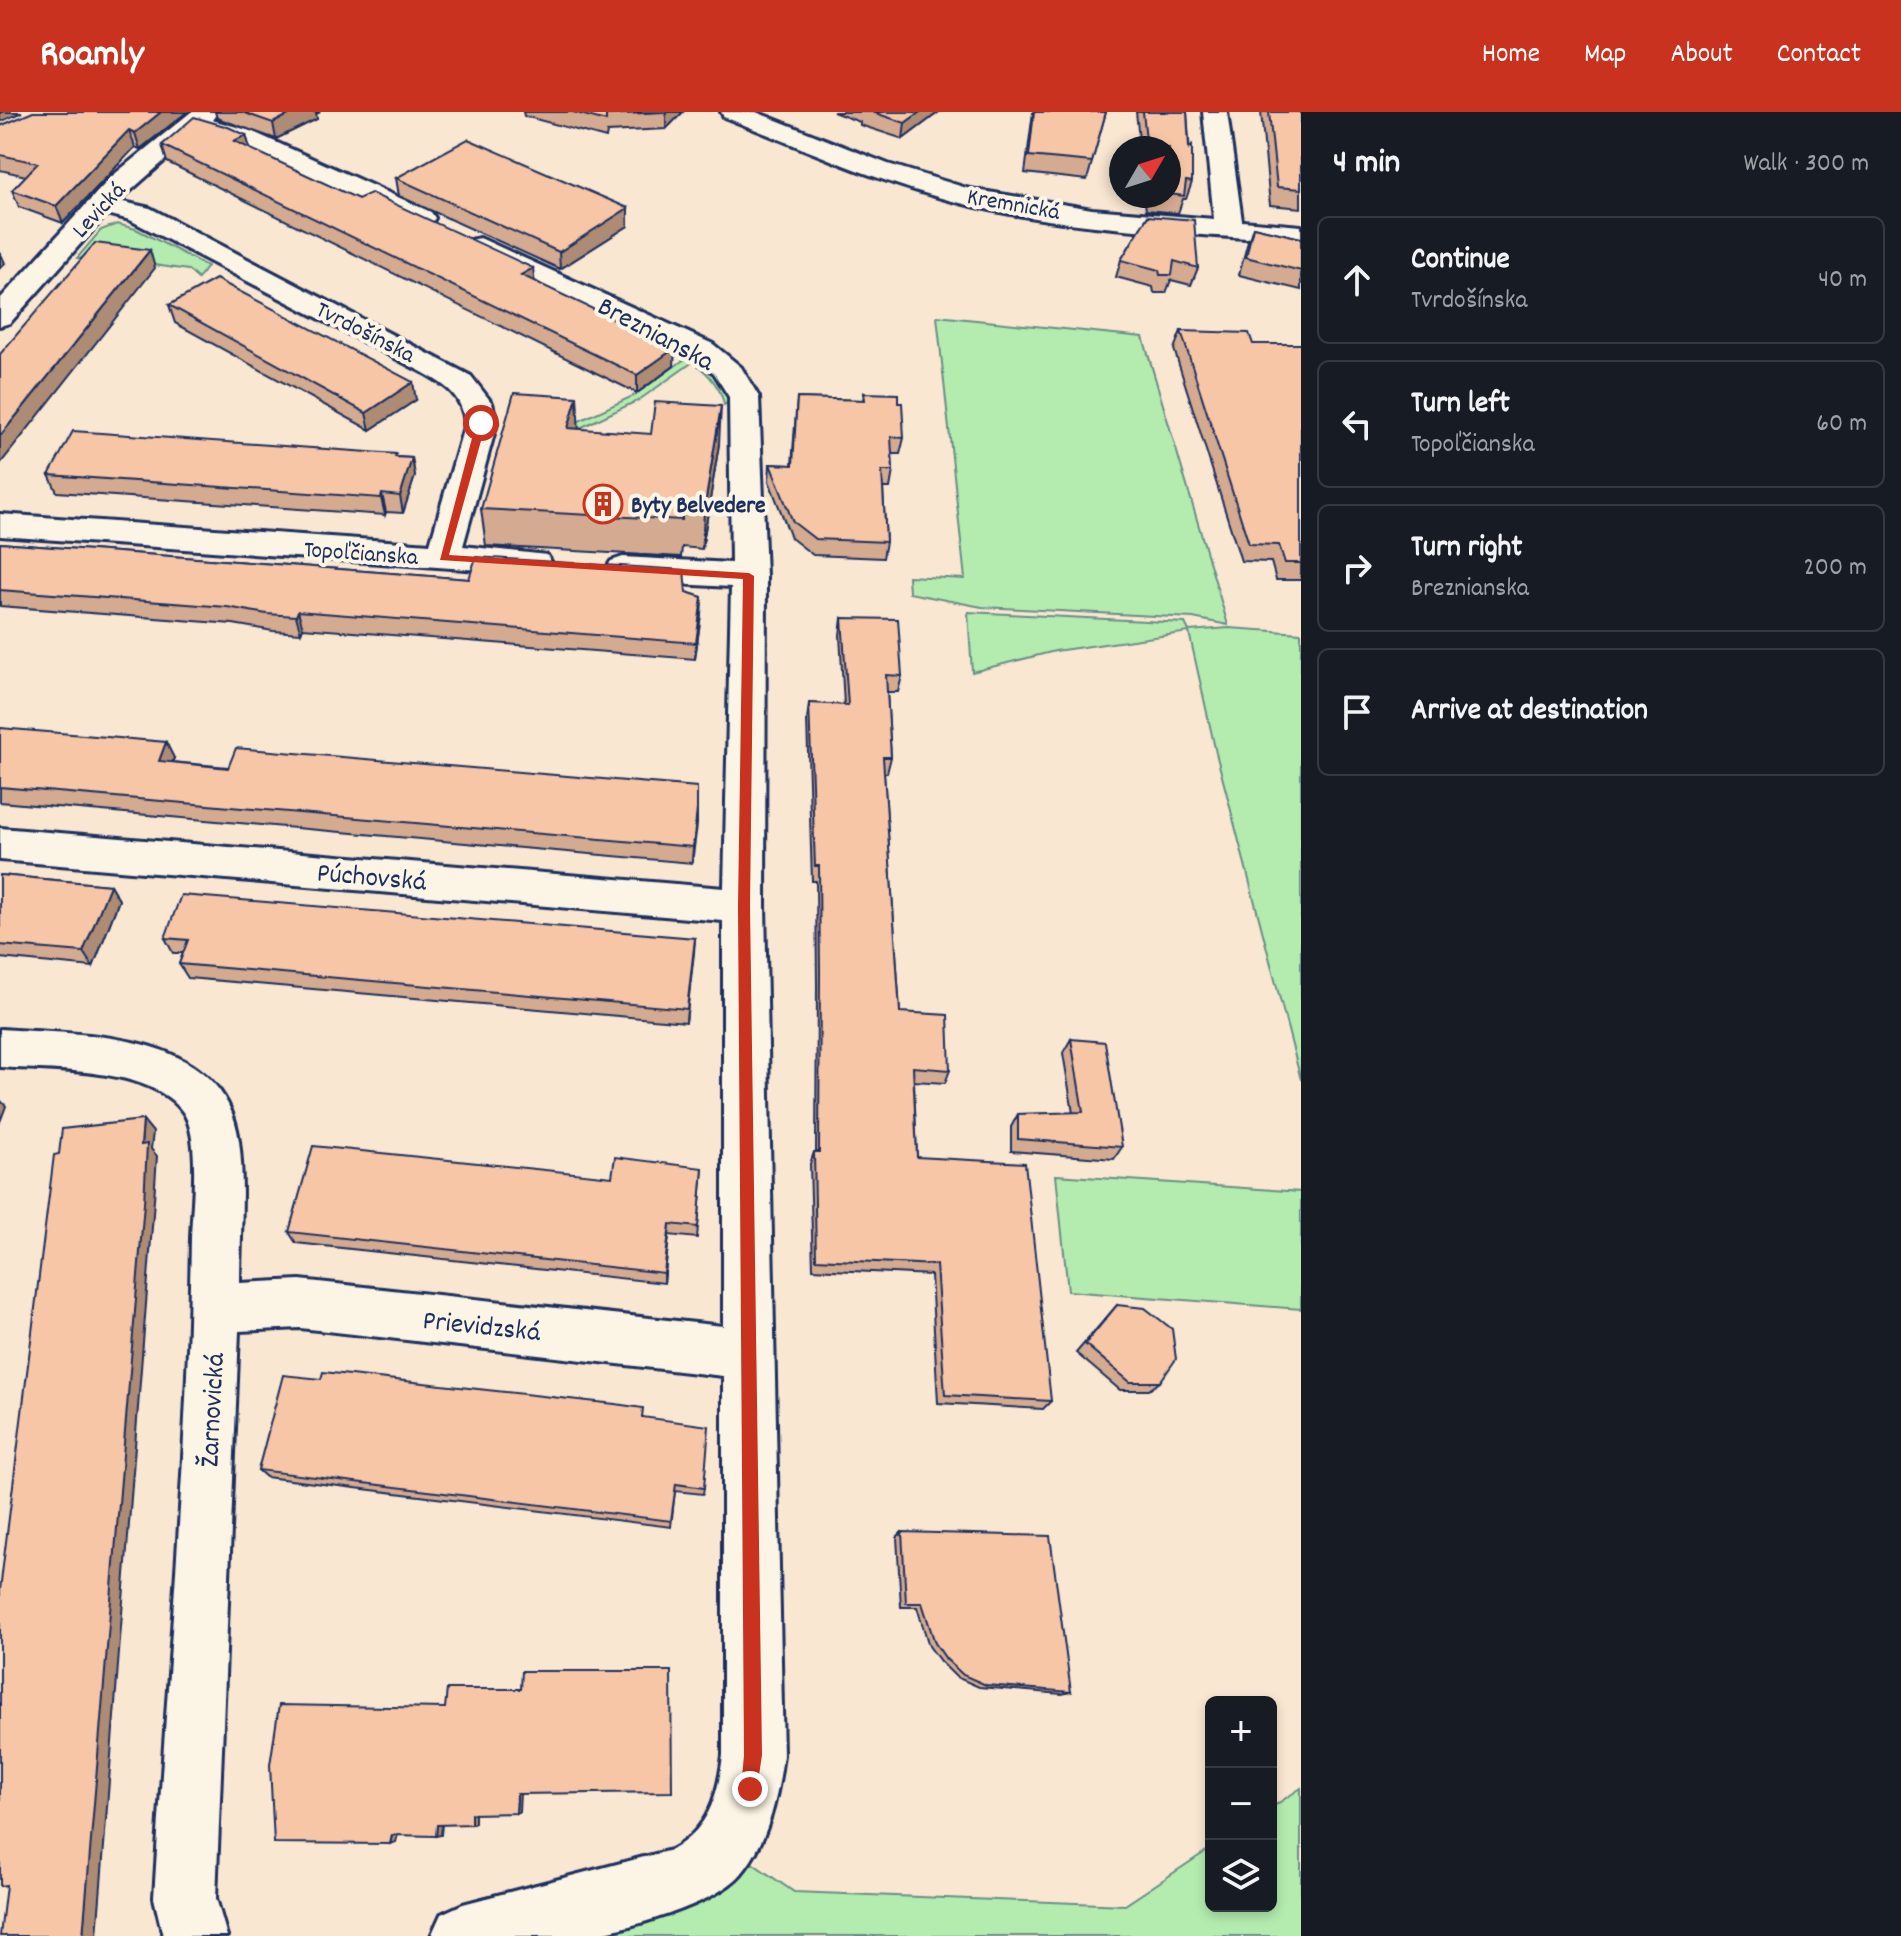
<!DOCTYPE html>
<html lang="en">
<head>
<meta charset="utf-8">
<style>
	:root { --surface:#171b24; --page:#242831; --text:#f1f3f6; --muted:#9ea1a6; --line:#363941; --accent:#c8321e }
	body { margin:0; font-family:Dekko,sans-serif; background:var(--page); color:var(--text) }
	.controls { position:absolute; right:24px; bottom:24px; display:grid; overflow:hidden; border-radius:12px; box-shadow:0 4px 12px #0003 }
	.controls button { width:72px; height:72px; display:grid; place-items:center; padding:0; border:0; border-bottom:2px solid var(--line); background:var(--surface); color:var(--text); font:40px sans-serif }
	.compass { position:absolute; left:1109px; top:24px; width:72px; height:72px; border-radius:50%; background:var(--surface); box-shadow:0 4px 12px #0003; rotate:51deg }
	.stop { position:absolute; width:24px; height:24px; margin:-18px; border:6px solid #c8321e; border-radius:50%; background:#fff }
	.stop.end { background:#c8321e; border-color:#fff; box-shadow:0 2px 8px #0008 }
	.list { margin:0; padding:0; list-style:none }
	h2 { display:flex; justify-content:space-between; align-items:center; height:104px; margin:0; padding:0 32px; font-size:34px }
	h2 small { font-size:26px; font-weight:400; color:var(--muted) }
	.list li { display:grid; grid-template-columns:52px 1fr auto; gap:24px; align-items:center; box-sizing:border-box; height:128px; margin:0 16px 16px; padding:0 16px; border:2px solid var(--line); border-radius:12px }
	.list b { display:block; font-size:30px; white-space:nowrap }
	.list p { margin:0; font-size:26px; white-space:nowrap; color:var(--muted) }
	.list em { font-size:26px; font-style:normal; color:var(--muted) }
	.icon { flex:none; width:44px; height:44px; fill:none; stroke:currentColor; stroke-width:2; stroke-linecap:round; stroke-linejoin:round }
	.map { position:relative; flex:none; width:1301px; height:1824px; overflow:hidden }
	header { display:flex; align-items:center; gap:48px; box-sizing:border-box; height:112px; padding:0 40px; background:var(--accent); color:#fff }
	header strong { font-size:38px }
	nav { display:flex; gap:44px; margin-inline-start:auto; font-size:28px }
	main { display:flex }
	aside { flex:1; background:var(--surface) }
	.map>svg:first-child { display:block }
</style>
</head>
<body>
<header>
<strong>Roamly</strong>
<nav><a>Home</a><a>Map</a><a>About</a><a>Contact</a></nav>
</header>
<main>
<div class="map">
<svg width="1301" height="1824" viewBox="0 0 1301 1824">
	<rect width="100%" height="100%" fill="#fae7d2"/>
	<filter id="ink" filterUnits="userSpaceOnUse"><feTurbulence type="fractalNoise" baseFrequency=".0125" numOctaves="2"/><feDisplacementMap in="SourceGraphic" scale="16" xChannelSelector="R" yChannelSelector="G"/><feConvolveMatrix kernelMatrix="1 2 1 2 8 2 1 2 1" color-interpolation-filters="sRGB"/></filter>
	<g filter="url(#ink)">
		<path fill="#b4ecaf" stroke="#688e86" stroke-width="2" d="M117 112 136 117 207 154 198 167 188 158 100 145 96 149 77 146 101 118Z
			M937 204 1143 225 1228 513 1193 506 982 495 909 481 908 464 965 467Z
			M692 242 717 261 732 287 724 293C721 274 708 261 693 250L639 288 580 316 579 323 564 316 633 284Z
			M968 500 1185 511 1189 519 1229 516 1301 521V968L1216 641 1189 520 1055 539 972 560Z
			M1056 1063 1301 1080V1197L1068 1179Z
			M1301 1676V1824H463L726 1733 794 1780 1125 1793 1211 1736V1794H1271V1696Z"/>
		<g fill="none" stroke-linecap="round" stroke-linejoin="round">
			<g stroke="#1b2f5e" stroke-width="6">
				<path id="street" d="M191 0H218L212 8 251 19 431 100 435 106 431 112H411L233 29 198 19 119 89 150 96 471 264 492 291 497 311 463 434 547 443 552 451 547 459 535 462 0 424V402L430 432 465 311C462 284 447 274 424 261L130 108 107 102 10 211 0 214V187L111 65Z
					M721 0H756L888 52 970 77 1092 97 1214 107 1203 0H1227L1242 109 1301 114V130C1189 121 1074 119 964 92 881 72 803 36 724 5Z
					M480 126 713 232 741 255 759 285 766 464 765 794 783 1643C778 1684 768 1730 741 1762 713 1794 626 1817 584 1824 568 1824 551 1824 535 1824 501 1824 466 1824 431 1824L441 1802 463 1792 671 1738C709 1717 718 1684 723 1643V1264L300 1216 239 1219 216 1786 227 1824H163L154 1786C167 1566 188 1346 191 1126 192 1094 201 1026 183 1000 151 954 51 959 0 955V917C84 923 225 917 239 1029 245 1074 240 1124 240 1171L300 1168 723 1214V809L0 748V716L724 776 731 475 623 469 611 465 606 457 611 449 623 445 731 451 729 285 714 261 683 239 470 140 466 134 470 128Z"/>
			</g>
			<use href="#street" fill="#fcf5e5" fill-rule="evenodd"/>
		</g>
		<path fill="#d4aa90" stroke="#1b2f5e" stroke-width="2" d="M187 0 140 37 135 35 63 111 19 95 12 78 26 64 0 58V14Z
			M215 0H320L316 2 317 7 276 27 217 6Z
			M523 0H683L666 17 607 20 606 26 524 4Z
			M833 0H939L903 27 860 13V10Z
			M1033 0H1106L1087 68 1025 61Z
			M1136 0H1187L1192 70 1186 87H1183L1178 101 1146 98 1144 84H1169V36H1140Z
			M1261 0H1301V96L1270 93Z
			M246 23 250 37 535 169 674 254 637 281 167 50 162 33Z
			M396 66 628 96V114L560 157 399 84Z
			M1148 104 1198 156 1191 173 1171 168 1166 181H1154L1153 175 1116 165 1121 148Z
			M1253 115 1301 126V178L1239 163 1247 133Z
			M169 193 416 288 370 318 175 211Z
			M1181 219 1253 232H1301V468H1276L1271 450 1241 449 1174 237Z
			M864 281 904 326 900 342H892L893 359 890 376H883L886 430 883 446 813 443 791 426 769 369 770 352 792 353 797 286 863 288Z
			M577 285 578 317 719 332 702 437 682 435 681 445 486 434 481 397Z
			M396 342V345L412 346 415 364 403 401 386 400 385 403 57 380 49 363Z
			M0 431 469 467 686 480 702 485 701 502 695 547 303 516 301 521 273 519 233 512 0 494Z
			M842 506 902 564 898 580H887L891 645 887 661H884L900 900 950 958 945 971 914 969 917 1045 1051 1289 1043 1297 938 1291 931 1163 813 1157 810 1052 814 1040H816L817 874 816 769H812L807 608 809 591 844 593 840 523Z
			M0 616 174 646 172 650 697 697 692 751 0 690Z
			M0 763 110 773 119 788 93 855 0 846Z
			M165 826H695L686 910 188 866 179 852 183 841H173Z
			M1071 927 1122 1035 1114 1047 1011 1039V1015L1018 1002 1073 1001 1063 941Z
			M703 1056 697 1126 669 1123 664 1171 296 1131 289 1120 612 1065Z
			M1117 1193 1160 1270 1149 1278H1120L1076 1241Z
			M321 1267 643 1305 704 1376 703 1382 675 1379 671 1415 266 1365 258 1358Z
			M902 1420 1071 1580 1062 1582 979 1575 956 1565 940 1549 929 1534 917 1495H901L897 1425Z"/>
		<path fill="#ad8b75" stroke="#1b2f5e" stroke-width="2" d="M0 0H22L0 10Z
			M161 0H187L140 37 135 21Z
			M294 0H320L316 2 317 7 276 27 273 11Z
			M666 0H683L666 17Z
			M920 0H939L903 27 905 11Z
			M129 18 135 35 63 111 56 94Z
			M246 23 251 40 234 29Z
			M628 96V114L560 157 559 140Z
			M150 138 155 156 0 352V324Z
			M0 140 5 151 0 156Z
			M533 156 535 173 521 163Z
			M675 236 674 254 637 281V263Z
			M413 270 416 288 370 318 366 301Z
			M577 285 579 323 568 316Z
			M721 294 719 332 702 437 704 399Z
			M412 346 415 364 403 401 400 384Z
			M382 382 386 400 385 403 381 386Z
			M702 485 701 502 695 547 696 531Z
			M298 499 303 516 301 521 296 504Z
			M166 630 174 646 166 665 159 649Z
			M697 697V713L692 751 693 735Z
			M110 773 119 788 93 855 83 840Z
			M695 826 694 841 686 910 687 897Z
			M0 988 6 994 0 1010Z
			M143 1008 153 1020 151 1037 157 1044 153 1102 97 1824H83Z
			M670 1112 669 1123 664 1171V1161Z
			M520 1681 519 1700 516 1701 517 1682Z
			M475 1701V1711L471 1712V1702Z
			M442 1712 441 1723 436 1724 437 1713Z
			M398 1722 396 1730 390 1732 392 1723Z"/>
		<path fill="#f7c6a7" stroke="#1b2f5e" stroke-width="2" d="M33 0H161L135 21 129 18 56 94 12 78 38 51 0 43V14Z
			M242 0H294L273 11Z
			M573 0H664L606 3V9Z
			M872 0H920L905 11Z
			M1034 0H1106L1092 50 1029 44Z
			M1143 0H1187L1189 36 1192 33V70L1186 69 1184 84 1169 82V36H1147Z
			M1269 0H1301V77L1277 75Z
			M194 5 228 15 246 23 234 29 358 87 371 81 533 156 521 163 675 236 637 263 162 33Z
			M468 27 628 96 559 140 396 66Z
			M1148 104 1194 108 1198 156 1174 149 1172 163H1160L1159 158 1121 148Z
			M1253 115 1301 126V159L1246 145Z
			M95 131 150 138 0 324V242Z
			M216 167 413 270 366 301 169 193Z
			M1181 219 1249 221 1253 232H1301V451H1285L1279 433 1249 432Z
			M514 281 577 285 568 316 651 322 655 290 721 294 704 399 682 398V408L481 397Z
			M864 281 898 282V291H902L904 326 891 325 893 359H882L886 430 815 427 793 410 770 352 793 353 797 286 865 288Z
			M73 319 396 342 395 345 412 346 400 384 382 382 381 386 49 363Z
			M0 431 469 467 476 445 684 458 686 480 702 485 696 531 298 499 296 504 267 502 227 495 0 478Z
			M842 506 898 507 902 564 886 563 891 645H883L900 900 948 903 950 958 913 955 917 1045 1025 1051 1051 1289 945 1283 936 1153 816 1147 814 1040H819L820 859 819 754H815L809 591 848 593Z
			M0 616 166 630 159 649 228 656 236 636 697 675V697L693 735 0 675Z
			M0 763 110 773 83 840 0 833Z
			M181 783 695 826 687 897 179 852 188 828 165 826Z
			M1071 927 1105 930 1122 1035 1018 1027V1002L1083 1000Z
			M143 1008 141 1033 147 1032 144 1091 83 1824H0L6 1773 0 1774V1478L54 1043 59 1042 62 1017Z
			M313 1034 612 1065 615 1045 703 1056 698 1115 670 1112 664 1161 289 1120Z
			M1117 1193 1145 1196 1172 1217 1176 1247 1160 1270H1130L1085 1232Z
			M323 1260 615 1292 643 1296 642 1305 709 1314 704 1376 676 1372 671 1409 258 1358 283 1263 321 1267Z
			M902 1420 1050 1424 1071 1580 986 1573 963 1563 946 1547 935 1531 922 1491H906Z
			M522 1559H671L672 1680 517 1682 516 1701 471 1702V1712L437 1713 436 1724 392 1723 390 1732 274 1731 270 1653 279 1593 445 1596 447 1577H521Z"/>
	</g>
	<path fill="#c8321e" d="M481 309 486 311 449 443 749 461 754 464 750 794 762 1643 756 1683 750 1686 744 1683 741 1677 744 1643 738 794 743 467 440 448 476 311Z"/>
	<defs>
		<g id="building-ring" transform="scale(2)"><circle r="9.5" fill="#fcf5e5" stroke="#c8321e" stroke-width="1.5"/><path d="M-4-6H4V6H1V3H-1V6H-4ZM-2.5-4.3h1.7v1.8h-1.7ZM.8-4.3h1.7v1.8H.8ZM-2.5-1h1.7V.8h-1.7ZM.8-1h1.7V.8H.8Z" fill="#c8321e"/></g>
	</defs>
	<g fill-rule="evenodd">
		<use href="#building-ring" x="603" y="392"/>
	</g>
	<g text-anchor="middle" stroke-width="8" stroke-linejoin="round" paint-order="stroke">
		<g font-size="24" fill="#1b2f5e" stroke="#fcf5e5">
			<text transform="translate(1014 91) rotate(10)" y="8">Kremnická</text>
			<text transform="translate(98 97) rotate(-47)" y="8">Levická</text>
			<text transform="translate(366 219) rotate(27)" y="8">Tvrdošínska</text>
			<text transform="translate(361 440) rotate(4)" y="8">Topoľčianska</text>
		</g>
		<g font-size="24" font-weight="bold" fill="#1b2f5e" stroke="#fcf5e5" text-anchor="start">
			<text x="631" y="400">Byty Belvedere</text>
		</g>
		<g font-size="28" fill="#1b2f5e" stroke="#fcf5e5">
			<text transform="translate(657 220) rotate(28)" y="10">Breznianska</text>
			<text transform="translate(372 763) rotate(5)" y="10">Púchovská</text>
			<text transform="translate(482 1212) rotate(6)" y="10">Prievidzská</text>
			<text transform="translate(210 1298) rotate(-87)" y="10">Žarnovická</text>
		</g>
	</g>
</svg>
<div class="controls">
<button>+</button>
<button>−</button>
<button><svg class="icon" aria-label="layers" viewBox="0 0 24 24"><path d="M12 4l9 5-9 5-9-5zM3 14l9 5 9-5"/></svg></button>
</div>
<svg class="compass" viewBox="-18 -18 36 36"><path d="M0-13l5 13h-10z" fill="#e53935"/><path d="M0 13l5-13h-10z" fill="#9ea1a6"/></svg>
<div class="stop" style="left:481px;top:311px"></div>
<div class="stop end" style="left:750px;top:1677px"></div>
</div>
<aside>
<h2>4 min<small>Walk · 300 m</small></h2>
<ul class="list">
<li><svg class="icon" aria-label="ahead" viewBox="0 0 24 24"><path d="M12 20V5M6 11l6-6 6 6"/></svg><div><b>Continue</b><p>Tvrdošínska</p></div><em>40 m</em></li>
<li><svg class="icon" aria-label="left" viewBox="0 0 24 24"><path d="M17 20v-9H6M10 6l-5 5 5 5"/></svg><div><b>Turn left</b><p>Topoľčianska</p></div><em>60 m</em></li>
<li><svg class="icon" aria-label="right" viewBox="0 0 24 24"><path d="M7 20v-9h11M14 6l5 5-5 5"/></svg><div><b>Turn right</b><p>Breznianska</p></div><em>200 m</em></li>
<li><svg class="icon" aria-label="arrive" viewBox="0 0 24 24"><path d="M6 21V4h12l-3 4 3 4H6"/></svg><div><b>Arrive at destination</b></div></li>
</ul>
</aside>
</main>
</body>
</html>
